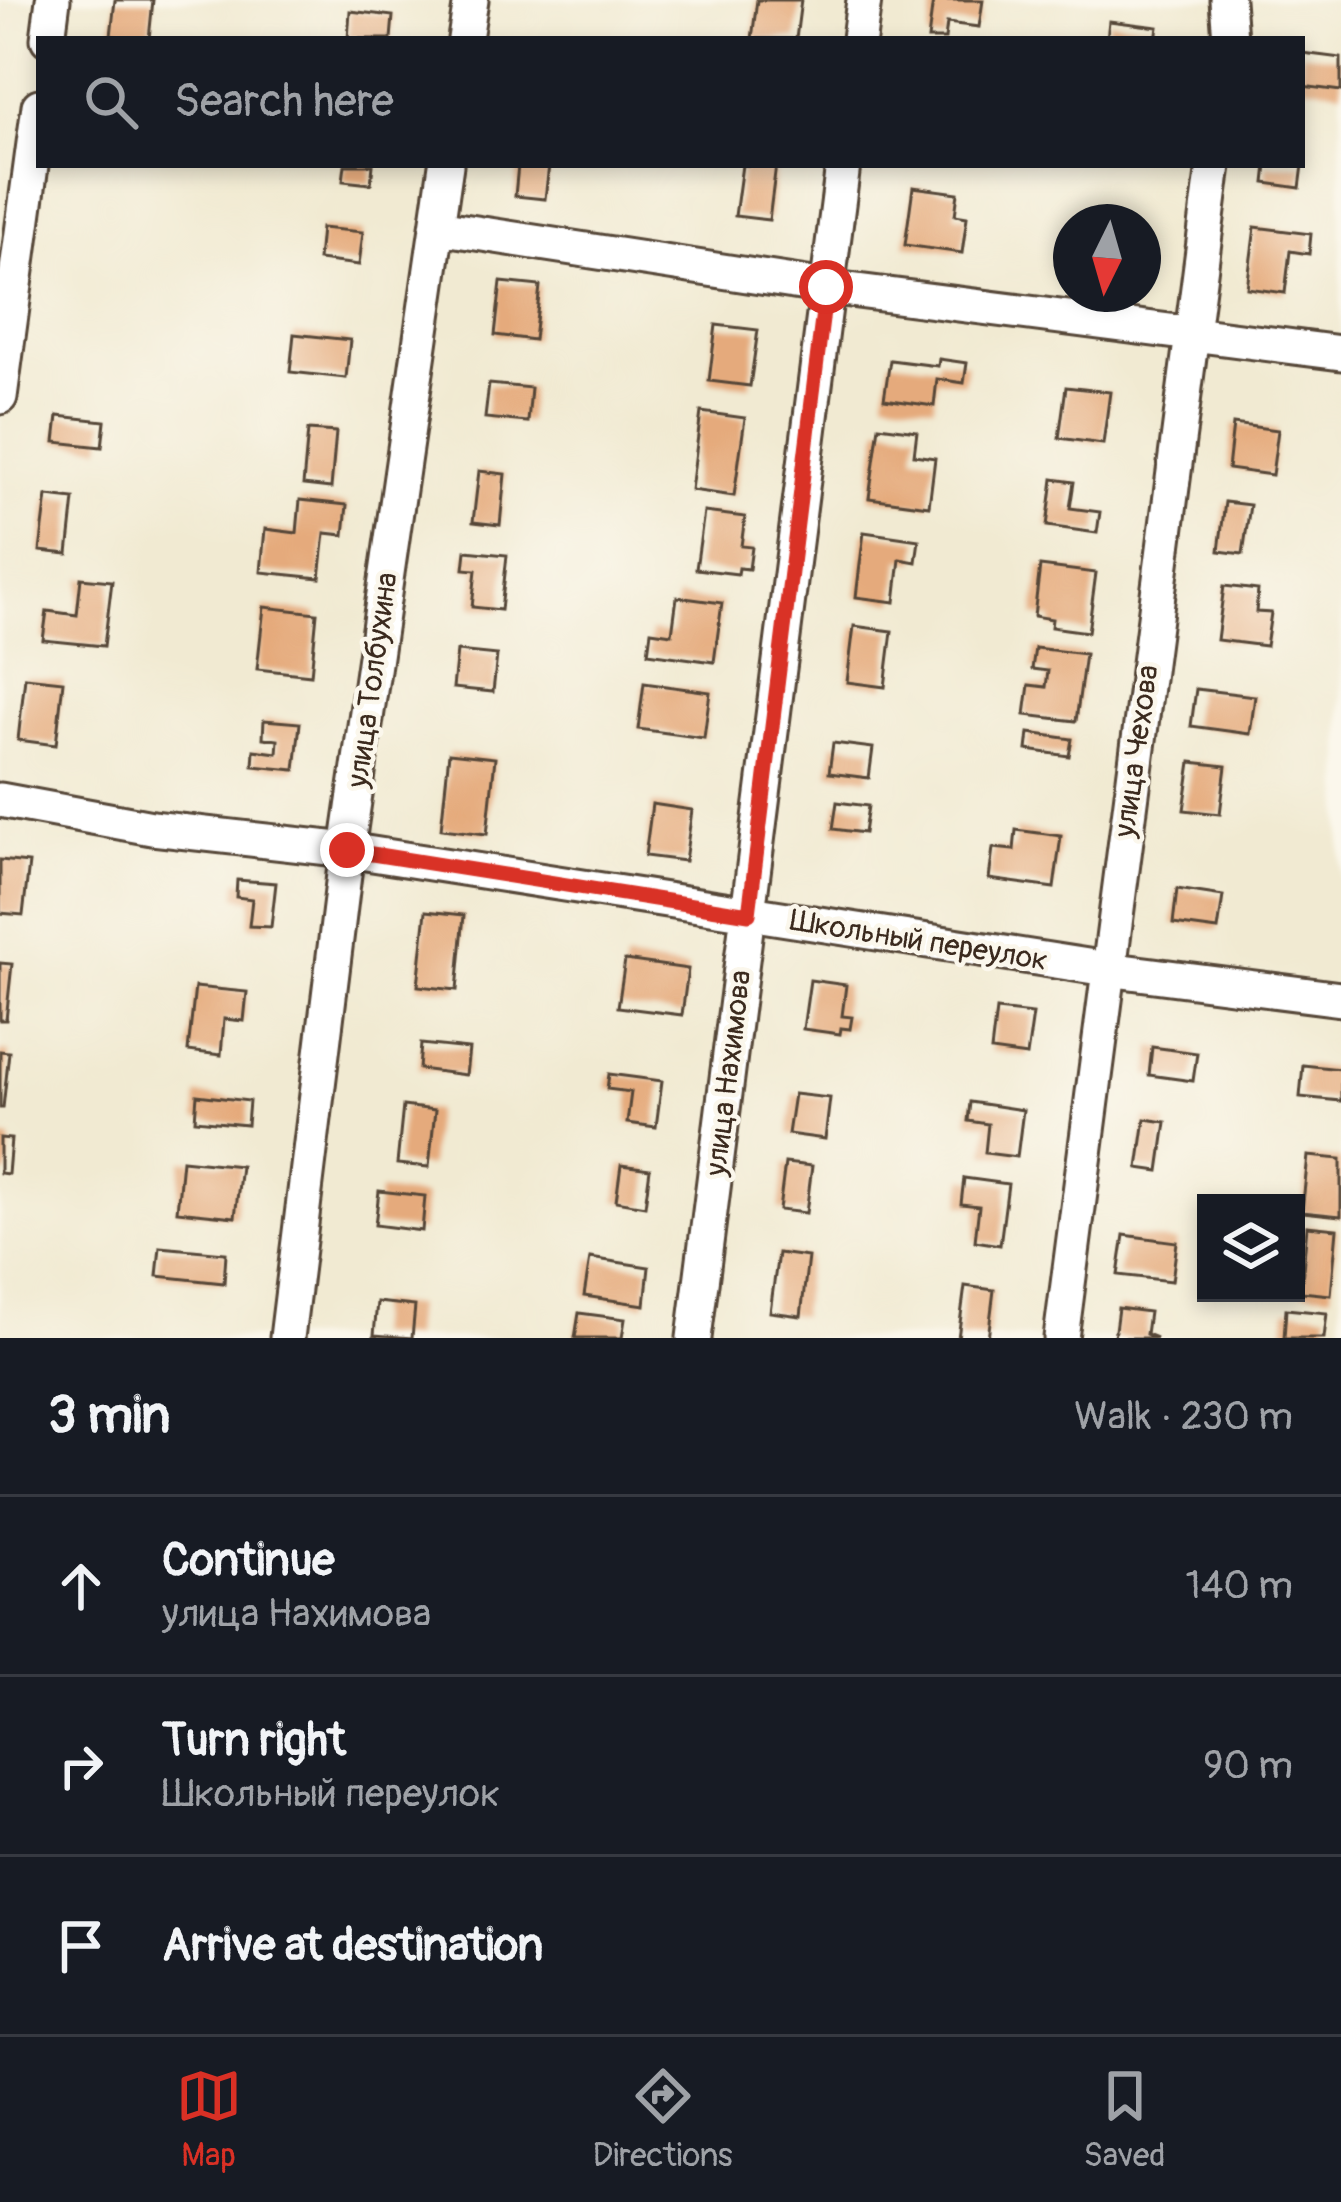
<!DOCTYPE html>
<html lang="en">
<head>
<meta charset="utf-8">
<style>
	:root { --surface:#171b24; --page:#242831; --text:#f1f3f6; --muted:#9ea1a6; --line:#363941; --accent:#d93025 }
	body { margin:0; font-family:Pangolin,sans-serif; background:var(--page); color:var(--text) }
	.controls { position:absolute; right:36px; bottom:36px; display:grid; overflow:hidden; border-radius:0px; box-shadow:0 6px 18px #0003 }
	.controls button { width:108px; height:108px; display:grid; place-items:center; padding:0; border:0; border-bottom:3px solid var(--line); background:var(--surface); color:var(--text); font:60px sans-serif }
	.compass { position:absolute; left:1053px; top:204px; width:108px; height:108px; border-radius:50%; background:var(--surface); box-shadow:0 6px 18px #0003; rotate:185deg }
	.stop { position:absolute; width:36px; height:36px; margin:-27px; border:9px solid #d93025; border-radius:50%; background:#fff }
	.stop.end { background:#d93025; border-color:#fff; box-shadow:0 3px 12px #0008 }
	.list { margin:0; padding:0; list-style:none }
	h2 { display:flex; justify-content:space-between; align-items:center; height:156px; margin:0; padding:0 48px; font-size:51px }
	h2 small { font-size:39px; font-weight:400; color:var(--muted) }
	.list li { display:grid; grid-template-columns:78px 1fr auto; gap:36px; align-items:center; box-sizing:border-box; height:180px; padding:0 48px; border-top:3px solid var(--line) }
	.list b { display:block; font-size:45px; white-space:nowrap }
	.list p { margin:0; font-size:39px; white-space:nowrap; color:var(--muted) }
	.list em { font-size:39px; font-style:normal; color:var(--muted) }
	.icon { flex:none; width:66px; height:66px; fill:none; stroke:currentColor; stroke-width:2; stroke-linecap:round; stroke-linejoin:round }
	.map { position:relative; flex:none; width:1341px; height:1338px; overflow:hidden }
	.search { position:absolute; background:var(--surface); box-shadow:0 6px 18px #0003; left:36px; right:36px; top:36px; height:132px; display:flex; align-items:center; gap:30px; box-sizing:border-box; padding:0 42px; border-radius:0px; color:var(--muted); font-size:45px }
	.sheet { height:696px; background:var(--surface) }
	nav { display:flex; justify-content:space-around; align-items:center; box-sizing:border-box; height:168px; border-top:3px solid var(--line); background:var(--surface); font-size:33px; color:var(--muted) }
	nav a { display:grid; justify-items:center; gap:6px }
	nav .on { color:var(--accent) }
	.map>svg:first-child { display:block }
</style>
</head>
<body>
<div class="map">
<svg width="1341" height="1338" viewBox="0 0 1341 1338">
	<rect width="100%" height="100%" fill="#fbf7ec"/>
	<filter id="ink" filterUnits="userSpaceOnUse"><feTurbulence type="fractalNoise" baseFrequency=".00833" numOctaves="2"/><feDisplacementMap in="SourceGraphic" scale="24" xChannelSelector="R" yChannelSelector="G"/><feConvolveMatrix kernelMatrix="1 2 1 2 8 2 1 2 1" color-interpolation-filters="sRGB"/></filter>
	<filter id="wash" filterUnits="userSpaceOnUse"><feTurbulence type="fractalNoise" baseFrequency=".004" numOctaves="4" result="noise"/><feDisplacementMap in="SourceGraphic" scale="48" xChannelSelector="R" yChannelSelector="G"/><feGaussianBlur stdDeviation="2.7" result="paint"/><feColorMatrix in="noise" values="0 0 0 0 0 0 0 0 0 0 0 0 0 0 0 0 0 1.4 0 .05"/><feComposite in="paint" operator="in"/></filter>
	<g filter="url(#wash)">
		<rect width="100%" height="100%" fill="#f1ead2"/>
		<g id="blocks">
			<path fill="#e5aa7b" d="M115 0H153L149 39 111 36Z
				M757 0H801L796 39H752Z
				M933 0H983L979 27 947 23 945 39H928Z
				M350 11 393 16 391 39H348Z
				M1109 21 1158 27 1156 39H1107Z
				M1302 53 1341 58V91L1302 86Z
				M345 165H373L371 184 343 181Z
				M518 165H549L545 199 515 196Z
				M742 165H776L769 220 735 216Z
				M1267 165H1303L1300 188 1265 183Z
				M913 187 958 193 955 215 967 217 962 253 905 245Z
				M1255 227 1311 234 1309 254 1290 251 1285 293 1247 288Z
				M321 228 363 232 359 265 318 260Z
				M501 282 540 286 534 340 495 335Z
				M716 325 758 330 750 386 709 381Z
				M294 334 350 340 346 378 290 372Z
				M939 359 967 363 964 383 937 379 934 406 884 399 890 360 938 366Z
				M489 384 531 388 528 422 485 418Z
				M1066 387 1110 392 1103 444 1059 438Z
				M701 412 745 418 734 496 691 490Z
				M58 416 105 421 102 447 55 442Z
				M1233 424 1278 430 1272 475 1228 469Z
				M879 426 917 431 914 455 935 458 929 506 869 498Z
				M308 430 336 432 331 488 303 485Z
				M479 471 505 474 500 525 473 522Z
				M1053 479 1074 482 1070 508 1100 512 1097 533 1047 526Z
				M47 496 74 499 68 554 40 551Z
				M300 500 347 505 344 535 325 533 320 578 261 572 265 529 297 533Z
				M1225 502 1250 505 1243 554 1219 551Z
				M704 512 745 517 741 546 752 547 749 569 739 568 738 574 696 569Z
				M864 532 919 540 916 562 900 559 895 602 856 597Z
				M466 551 507 555 501 610 472 607 476 570 464 569Z
				M1040 566 1096 573 1088 632 1051 627 1052 619 1034 616Z
				M81 578 112 581 104 646 43 640 47 611 77 615Z
				M1224 586 1258 590 1256 612 1271 613 1266 646 1217 640Z
				M677 597 722 603 714 662 648 653 651 631 672 634Z
				M264 607 317 613 311 675 257 669Z
				M854 626 892 631 885 687 847 682Z
				M1035 648 1085 654 1076 721 1025 715 1029 685 1046 687 1048 671 1032 669Z
				M457 651 497 655 493 692 453 688Z
				M25 677 63 681 56 745 18 740Z
				M644 683 710 692 704 738 638 729Z
				M1196 689 1255 696 1250 734 1191 726Z
				M264 720 300 723 295 770 253 766 254 750 277 753 278 740 263 738Z
				M1029 733 1072 739 1069 756 1027 750Z
				M833 743 873 748 869 778 829 773Z
				M449 753 495 758 487 834 441 829Z
				M1191 762 1226 766 1220 814 1184 810Z
				M837 802 868 806 864 833 833 829Z
				M652 804 692 810 685 861 645 856Z
				M1016 830 1061 836 1054 888 989 879 993 848 1014 850Z
				M0 860 29 863 23 915 0 913Z
				M237 880 276 883 271 927 249 926 252 899 236 897Z
				M1177 889 1223 896 1218 930 1173 924Z
				M426 911 464 915 457 990 418 986Z
				M625 960 688 969 682 1015 618 1007Z
				M0 963 12 964 6 1020H0Z
				M810 980 846 985 842 1016 852 1017 850 1029 841 1028 840 1034 803 1029Z
				M195 987 247 992 244 1021 224 1019 221 1055 188 1051Z
				M996 1010 1033 1014 1027 1056 991 1051Z
				M421 1044 469 1049 466 1075 419 1069Z
				M1152 1047 1197 1053 1193 1081 1149 1075Z
				M0 1051 9 1052 3 1108H0Z
				M1303 1065 1341 1069V1101L1300 1097Z
				M609 1074 662 1081 656 1127 627 1123 631 1092 607 1089Z
				M794 1094 830 1098 825 1139 788 1134Z
				M197 1095 249 1101 247 1125 195 1120Z
				M970 1102 1023 1110 1017 1157 985 1153 988 1124 968 1121Z
				M403 1106 435 1110 429 1167 397 1164Z
				M1145 1119 1166 1122 1159 1171 1138 1168Z
				M0 1138 11 1139 8 1174 0 1173Z
				M1308 1156 1341 1159V1216L1302 1212Z
				M182 1160 241 1166 235 1217 177 1211Z
				M785 1163 812 1166 806 1213 779 1210Z
				M621 1165 650 1169 645 1206 616 1201Z
				M964 1178 1008 1184 1000 1245 975 1241 979 1206 961 1204Z
				M379 1191 425 1196 422 1231 375 1225Z
				M1307 1226 1337 1229 1331 1295 1301 1292Z
				M1124 1235 1177 1242 1172 1281 1118 1275Z
				M160 1247 226 1253 224 1283 157 1276Z
				M778 1253 808 1257 801 1316 770 1312Z
				M590 1258 649 1267 645 1305 584 1296Z
				M965 1286 994 1290 988 1338H958Z
				M377 1302 415 1306 412 1338 374 1335Z
				M1118 1308 1149 1312 1146 1334 1156 1338H1114Z
				M1286 1309 1327 1313 1324 1338H1284Z
				M579 1313 625 1319 622 1338H575Z"/>
		</g>
	</g>
	<g filter="url(#ink)">
		<use href="#blocks" fill-opacity="0" stroke="#564739" stroke-width="3"/>
		<g fill="none" stroke-linecap="round" stroke-linejoin="round">
			<g stroke="#564739" stroke-width="39">
				<path id="street" d="M1227 0 1230 39
					M48 39 53 0
					M465 39 471 0
					M859 39 864 0
					M437 227 826 287 1341 353
					M0 397 39 106
					M0 800 152 828 347 850 1107 969 1341 999
					M287 1338 347 850 446 165
					M694 1338 843 165
					M1061 1338 1214 165"/>
			</g>
			<use href="#street" stroke="#fff" stroke-width="33"/>
		</g>
	</g>
	<g fill="none" stroke-linecap="round" stroke-linejoin="round" filter="url(#ink)">
		<path stroke="#d93025" stroke-width="15" d="M347 850 749 914 826 287"/>
	</g>
	<g text-anchor="middle" stroke-width="9" stroke-linejoin="round" paint-order="stroke">
		<g font-size="30" fill="#3b2a1e" stroke="#fbf7ec">
			<text transform="translate(372 680) rotate(-82)" y="10">улица Толбухина</text>
			<text transform="translate(1136 751) rotate(-82)" y="10">улица Чехова</text>
			<text transform="translate(919 940) rotate(9)" y="10">Школьный переулок</text>
			<text transform="translate(728 1073) rotate(-83)" y="10">улица Нахимова</text>
		</g>
	</g>
</svg>
<div class="controls">
<button><svg class="icon" aria-label="layers" viewBox="0 0 24 24"><path d="M12 4l9 5-9 5-9-5zM3 14l9 5 9-5"/></svg></button>
</div>
<svg class="compass" viewBox="-18 -18 36 36"><path d="M0-13l5 13h-10z" fill="#e53935"/><path d="M0 13l5-13h-10z" fill="#9ea1a6"/></svg>
<div class="stop" style="left:826px;top:287px"></div>
<div class="stop end" style="left:347px;top:850px"></div>
<div class="search"><svg class="icon" aria-label="search" viewBox="0 0 24 24"><circle cx="10" cy="10" r="6"/><path d="M15 15l6 6"/></svg>Search here</div>
</div>
<section class="sheet">
<h2>3 min<small>Walk · 230 m</small></h2>
<ul class="list">
<li><svg class="icon" aria-label="ahead" viewBox="0 0 24 24"><path d="M12 20V5M6 11l6-6 6 6"/></svg><div><b>Continue</b><p>улица Нахимова</p></div><em>140 m</em></li>
<li><svg class="icon" aria-label="right" viewBox="0 0 24 24"><path d="M7 20v-9h11M14 6l5 5-5 5"/></svg><div><b>Turn right</b><p>Школьный переулок</p></div><em>90 m</em></li>
<li><svg class="icon" aria-label="arrive" viewBox="0 0 24 24"><path d="M6 21V4h12l-3 4 3 4H6"/></svg><div><b>Arrive at destination</b></div></li>
</ul>
</section>
<nav>
<a class="on"><svg class="icon" aria-label="map" viewBox="0 0 24 24"><path d="M3 6l6-2 6 2 6-2v14l-6 2-6-2-6 2zM9 4v14M15 6v14"/></svg>Map</a>
<a><svg class="icon" aria-label="directions" viewBox="0 0 24 24"><path d="M12 3l9 9-9 9-9-9zM9 14v-3h6M13 9l2 2-2 2"/></svg>Directions</a>
<a><svg class="icon" aria-label="saved" viewBox="0 0 24 24"><path d="M7 4h10v16l-5-4-5 4z"/></svg>Saved</a>
</nav>
</body>
</html>
